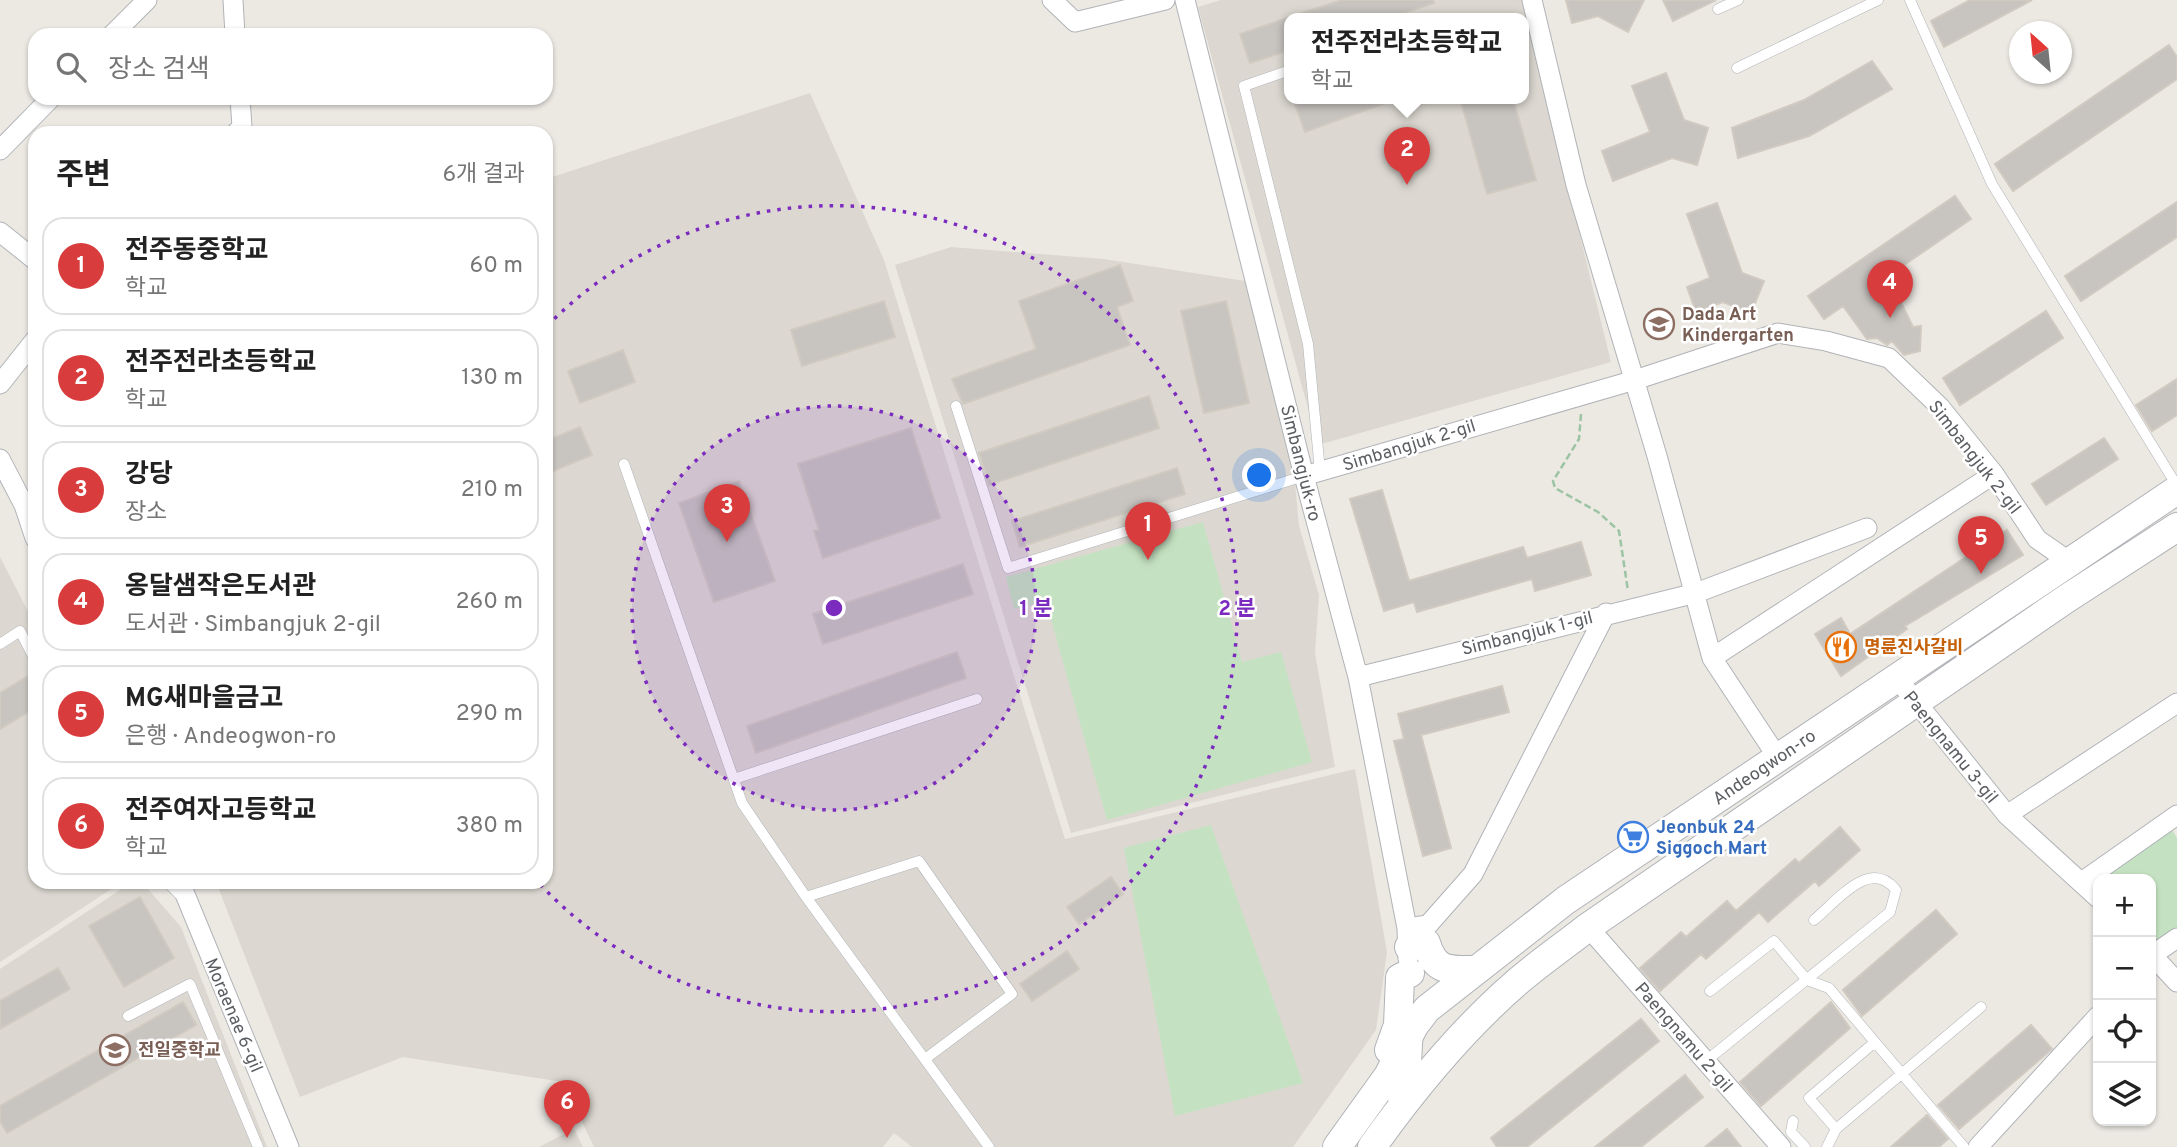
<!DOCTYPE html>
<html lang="ko">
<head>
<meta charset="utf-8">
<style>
	:root { --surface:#fff; --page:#f6f6f6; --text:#222; --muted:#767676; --line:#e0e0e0; --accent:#d83c3d }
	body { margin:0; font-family:Overpass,"Noto Sans KR",sans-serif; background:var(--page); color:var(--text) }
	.controls { position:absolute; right:21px; bottom:21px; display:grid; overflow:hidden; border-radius:14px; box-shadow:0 2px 5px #0004 }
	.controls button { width:63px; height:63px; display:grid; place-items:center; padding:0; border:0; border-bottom:2px solid var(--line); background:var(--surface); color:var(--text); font:35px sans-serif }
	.compass { position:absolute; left:2009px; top:21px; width:63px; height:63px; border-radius:50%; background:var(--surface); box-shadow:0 2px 5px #0004; rotate:333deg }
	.you { position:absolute; left:1260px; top:476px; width:24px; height:24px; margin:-18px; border:5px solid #fff; border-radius:50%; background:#1a73e8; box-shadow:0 0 0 10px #1a73e833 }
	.badge { display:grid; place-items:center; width:46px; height:46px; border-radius:50%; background:var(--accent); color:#fff; font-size:23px; font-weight:700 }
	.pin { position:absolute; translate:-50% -58px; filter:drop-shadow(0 2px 4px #0008) }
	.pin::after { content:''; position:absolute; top:37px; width:24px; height:21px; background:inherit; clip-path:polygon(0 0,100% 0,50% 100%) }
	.popup { position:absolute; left:1284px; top:13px; width:245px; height:91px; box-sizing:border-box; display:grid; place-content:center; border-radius:14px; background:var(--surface); filter:drop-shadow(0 2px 5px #0005); font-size:23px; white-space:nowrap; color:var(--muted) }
	.popup b { font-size:26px; color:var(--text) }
	.popup::after { content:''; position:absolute; left:50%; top:100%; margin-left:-14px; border:14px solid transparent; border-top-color:var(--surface) }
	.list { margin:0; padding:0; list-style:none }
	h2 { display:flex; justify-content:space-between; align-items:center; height:91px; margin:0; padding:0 28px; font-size:30px }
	h2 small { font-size:23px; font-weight:400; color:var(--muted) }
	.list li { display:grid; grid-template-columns:46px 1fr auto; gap:21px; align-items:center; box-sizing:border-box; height:98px; margin:0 14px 14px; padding:0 14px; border:2px solid var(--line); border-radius:21px }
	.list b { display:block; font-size:26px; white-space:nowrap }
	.list p { margin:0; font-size:23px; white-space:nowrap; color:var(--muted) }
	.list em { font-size:23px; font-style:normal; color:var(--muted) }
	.icon { flex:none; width:38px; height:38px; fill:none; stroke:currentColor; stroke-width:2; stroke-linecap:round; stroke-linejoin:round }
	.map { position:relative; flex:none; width:2177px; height:1147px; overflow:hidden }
	.search { position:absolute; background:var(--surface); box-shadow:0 2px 5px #0004; left:28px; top:28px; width:525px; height:77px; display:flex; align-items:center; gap:18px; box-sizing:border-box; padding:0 24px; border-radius:21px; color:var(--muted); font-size:26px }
	.panel { position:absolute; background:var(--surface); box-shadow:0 2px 5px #0004; left:28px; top:126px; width:525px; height:763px; border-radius:21px }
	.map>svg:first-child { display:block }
</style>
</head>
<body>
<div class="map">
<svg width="2177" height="1147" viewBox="0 0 2177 1147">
	<rect width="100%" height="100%" fill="#ece9e3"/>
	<path fill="#dcd8d1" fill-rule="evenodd" d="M1221 0H1522L1611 362 1318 445 1198 7ZM1290 19H1524V99H1290Z
		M810 93 884 260 1065 839 1355 769 1387 952 1376 1030 1293 1147H912L894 1133 883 1147H594L563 1082 403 1057 300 1097 216 882H546V179Z
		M951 247 1104 259 1245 281 1292 449 1299 526 1319 595 1315 653 1335 767 1071 833 895 265Z
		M0 557 35 625V882H122L0 962Z
		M132 882H142L181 927 267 1147H0V969Z
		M574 1129 583 1147H539Z"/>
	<path fill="#c4e2c1" d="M1203 522 1242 662 1281 652 1312 762 1107 820 1046 601 1014 609 1006 577Z
		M2167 822 2177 838V935L2151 951V879H2098V898L2083 881Z
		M1211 825 1303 1083 1175 1116 1124 848Z"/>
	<path fill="#c8c4c0" stroke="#d0cac1" stroke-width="2" d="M1342 0H1433L1434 3 1385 19H1294L1293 16Z
		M1566 0H1644L1628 32 1598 16 1572 23Z
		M1663 0H1716L1673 21Z
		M1970 0H2032L1944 47 1931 21Z
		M1290 17V50L1250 63 1240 34Z
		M2169 45 2177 57V79L2013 191 1995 164Z
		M1872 61 1892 89 1809 136 1738 158 1732 128 1804 100Z
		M1666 73 1684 120 1708 128 1697 165 1672 158 1613 181 1602 151 1650 132 1632 86Z
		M1308 99H1391V101L1305 132 1295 104Z
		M1472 99H1513L1536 180 1487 194 1461 102Z
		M1955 196 1971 219 1888 276 1913 327 1921 326 1920 351 1904 355 1892 341 1887 345 1877 338 1867 339 1843 306 1824 319 1808 296Z
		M2177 202V237L2081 301 2065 276Z
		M1717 203 1742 273 1764 281 1751 313 1723 302 1696 312 1687 287 1710 278 1687 214Z
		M1120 265 1133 301 1117 307 1130 345 963 404 952 379 1036 349 1019 301Z
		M884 301 895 337 802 366 791 330Z
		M1226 301 1249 403 1204 413 1181 311Z
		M2046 311 2063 338 1960 405 1943 378Z
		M623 350 635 382 580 403 568 371Z
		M2177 379V415L2152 431 2136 405Z
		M1149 396 1159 428 989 485 979 453Z
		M580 427 592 455 546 474V441Z
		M911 428 940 518 823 558 814 531 819 530 798 464Z
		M2104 438 2118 459 2046 505 2032 484Z
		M1177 468 1185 494 1020 547 1012 521Z
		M739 481 775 581 714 602 679 503Z
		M1382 490 1409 581 1523 547 1527 558 1581 542 1591 575 1535 591 1532 579 1417 612 1414 602 1384 611 1350 499Z
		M2007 530 2023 555 1905 626 1907 629 1841 676 1815 634 1841 618 1850 634Z
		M963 564 973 594 823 644 813 614Z
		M957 652 966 678 756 753 747 726Z
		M30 675 35 684V708L0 729V693Z
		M1502 686 1509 712 1421 735 1451 848 1423 856 1394 741 1404 739 1398 714Z
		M1840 827 1860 850 1819 886 1815 881 1768 922 1759 912 1706 959 1701 954 1660 991 1640 968 1681 932 1686 937 1727 901 1736 911 1795 859 1799 863Z
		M1111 877 1123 894 1079 924 1067 907Z
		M140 897 174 958 124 987 89 926Z
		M1936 910 1957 934 1862 1016 1843 990Z
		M1067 951 1079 969 1032 1001 1020 984Z
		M58 968 70 989 0 1029V1001Z
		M183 1002 196 1025 7 1133 0 1121V1106Z
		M1831 1002 1850 1028 1761 1106 1740 1082Z
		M1641 1019 1659 1041 1527 1147H1497L1491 1138Z
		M2031 1025 2052 1049 1959 1129 1938 1105Z
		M1685 1075 1703 1097 1641 1147H1595Z
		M1927 1115 1948 1139 1939 1147H1891Z
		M1727 1129 1741 1147H1705Z"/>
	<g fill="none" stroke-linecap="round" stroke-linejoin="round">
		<g stroke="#b0b3b7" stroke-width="11">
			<path id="lane" d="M1910 0 1992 184 2177 486
				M1718 9 1738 0
				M1737 68 1878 0
				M1290 70 1244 86 1308 344 1320 471
				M956 406 1008 568 1304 476
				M624 464 742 803 806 897 989 1147
				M0 644 20 631 35 660
				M734 779 977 699
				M167 882 180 895
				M806 897 919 861 1012 994 925 1059
				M1710 991 1774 941 1807 980 1829 988 1964 1147
				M128 1016 190 984 258 1147
				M1706 1061 1890 912 1896 890C1870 857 1837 901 1814 920
				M1793 1121 1791 1132 1805 1147
				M1836 1129 1809 1098 1875 1042
				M1827 1147 1836 1129 1981 1007"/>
		</g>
		<g stroke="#b0b3b7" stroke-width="21">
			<path id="street" d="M233 0 235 35
				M1052 0 1075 22 1165 0
				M1185 0 1304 476 1358 677 1407 928 1408 959
				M1532 0 1576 185 1657 456 1712 658 1778 758
				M112 35 147 0
				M236 133 242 127 240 98
				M0 150 51 98
				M0 232 35 260
				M0 384 35 340
				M0 459 24 505 35 538
				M1304 476 1635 380 1778 333 1826 341 1889 358 1940 407 1994 474 2037 539 2070 562
				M1712 658 1994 474
				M1358 677 1696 593 1867 528
				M1896 677 2007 815 2098 898
				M2007 815 2177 703
				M2083 881 2177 815
				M180 882 289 1147
				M1588 927 1781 1147
				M1407 928 1428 925 1473 874 1606 613
				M2151 954 2177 982
				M2151 956 2177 938
				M1396 1095 1411 1073 1413 1035
				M1978 1147 2098 1016"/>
		</g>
		<g stroke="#afb2b7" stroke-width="30">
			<path id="secondary" d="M1409 947 1426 943C1435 972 1448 970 1475 970
				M1389 1050 1398 1025 1400 978 1410 973
				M1337 1147 1388 1076 1414 1026 1427 1009 1566 900 2177 490
				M1372 1147C1414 1088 1462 1030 1516 983 1539 963 1564 946 1588 927L2066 599 2177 527"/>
		</g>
		<path stroke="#9cc4a4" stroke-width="2.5" stroke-dasharray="7 3.5" stroke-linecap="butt" d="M1581 414 1579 439 1553 481 1555 488 1598 512 1619 531 1628 591"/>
		<use href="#lane" stroke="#fff" stroke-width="10"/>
		<use href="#street" stroke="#fff" stroke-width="19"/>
		<use href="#secondary" stroke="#fff" stroke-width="28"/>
	</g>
	<circle cx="834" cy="608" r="202" fill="#7b2cbf" fill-opacity=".12"/>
	<g fill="none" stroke="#7b2cbf" stroke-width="3.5" stroke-dasharray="3.5 7">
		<circle cx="834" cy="608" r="202"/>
		<path d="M547 326A403 403 0 1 1 539 883"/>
	</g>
	<defs>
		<g id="school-ring" transform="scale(1.575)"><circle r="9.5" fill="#fff" stroke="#8d6e63" stroke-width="1.5"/><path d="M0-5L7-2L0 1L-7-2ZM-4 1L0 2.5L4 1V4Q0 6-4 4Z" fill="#8d6e63"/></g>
		<g id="restaurant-ring" transform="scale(1.575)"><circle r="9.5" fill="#fff" stroke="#e8710a" stroke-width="1.5"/><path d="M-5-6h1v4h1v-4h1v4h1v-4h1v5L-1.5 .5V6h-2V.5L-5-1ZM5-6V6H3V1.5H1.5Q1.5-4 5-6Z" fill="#e8710a"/></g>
		<g id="supermarket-ring" transform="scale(1.575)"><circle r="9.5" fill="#fff" stroke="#3f7fe0" stroke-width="1.5"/><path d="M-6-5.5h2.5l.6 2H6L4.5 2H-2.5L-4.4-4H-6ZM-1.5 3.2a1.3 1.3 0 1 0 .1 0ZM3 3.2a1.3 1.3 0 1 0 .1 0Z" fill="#3f7fe0"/></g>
	</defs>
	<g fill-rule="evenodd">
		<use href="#school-ring" x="1659" y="324"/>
		<use href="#restaurant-ring" x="1841" y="647"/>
		<use href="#supermarket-ring" x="1633" y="837"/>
		<use href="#school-ring" x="115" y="1050"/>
	</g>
	<g text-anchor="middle" stroke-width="5" stroke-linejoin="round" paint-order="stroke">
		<g font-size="18" font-weight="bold" fill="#785e54" stroke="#fff" text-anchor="start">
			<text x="1682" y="320">Dada Art<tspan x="1682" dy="21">Kindergarten</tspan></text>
			<text x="138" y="1056">전일중학교</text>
		</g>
		<g font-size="18" fill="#5b5e62" stroke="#fff">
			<text transform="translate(1409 445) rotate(-17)" y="6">Simbangjuk 2-gil</text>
			<text transform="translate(1975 457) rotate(52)" y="6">Simbangjuk 2-gil</text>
			<text transform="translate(1301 463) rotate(76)" y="6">Simbangjuk-ro</text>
			<text transform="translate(1527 633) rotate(-14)" y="6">Simbangjuk 1-gil</text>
			<text transform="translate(1951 747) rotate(51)" y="6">Paengnamu 3-gil</text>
			<text transform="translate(1764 767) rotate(-34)" y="6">Andeogwon-ro</text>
			<text transform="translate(234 1015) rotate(67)" y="6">Moraenae 6-gil</text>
			<text transform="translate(1684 1037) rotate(49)" y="6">Paengnamu 2-gil</text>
		</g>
		<g font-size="18" font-weight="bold" fill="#c56008" stroke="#fff" text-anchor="start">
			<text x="1864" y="653">명륜진사갈비</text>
		</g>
		<g font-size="18" font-weight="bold" fill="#366cbe" stroke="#fff" text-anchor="start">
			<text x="1656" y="833">Jeonbuk 24<tspan x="1656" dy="21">Siggoch Mart</tspan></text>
		</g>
	</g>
	<circle cx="834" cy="608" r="10" fill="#7b2cbf" stroke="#fff" stroke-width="3.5"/>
	<g font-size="21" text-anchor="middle" font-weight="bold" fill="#7b2cbf" stroke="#fff" stroke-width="5" stroke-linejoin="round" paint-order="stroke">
		<text x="1036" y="615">1 분</text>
		<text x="1237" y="615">2 분</text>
	</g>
</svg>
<div class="controls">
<button>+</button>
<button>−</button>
<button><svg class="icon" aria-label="locate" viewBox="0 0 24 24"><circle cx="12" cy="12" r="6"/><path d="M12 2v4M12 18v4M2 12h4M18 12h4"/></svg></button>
<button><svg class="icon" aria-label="layers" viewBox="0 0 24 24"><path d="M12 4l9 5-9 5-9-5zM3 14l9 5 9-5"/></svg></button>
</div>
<svg class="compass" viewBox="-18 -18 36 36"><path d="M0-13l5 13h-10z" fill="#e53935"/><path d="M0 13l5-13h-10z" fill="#767676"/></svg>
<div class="you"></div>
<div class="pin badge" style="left:1148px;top:560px">1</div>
<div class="pin badge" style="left:1407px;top:185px">2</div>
<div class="popup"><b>전주전라초등학교</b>학교</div>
<div class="pin badge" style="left:727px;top:542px">3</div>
<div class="pin badge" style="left:1890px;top:318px">4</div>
<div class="pin badge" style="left:1981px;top:574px">5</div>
<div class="pin badge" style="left:567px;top:1138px">6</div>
<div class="search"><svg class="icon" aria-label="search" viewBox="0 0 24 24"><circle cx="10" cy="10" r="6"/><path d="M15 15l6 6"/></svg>장소 검색</div>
<section class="panel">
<h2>주변<small>6개 결과</small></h2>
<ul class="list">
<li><span class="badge">1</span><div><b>전주동중학교</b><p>학교</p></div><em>60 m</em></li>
<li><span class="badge">2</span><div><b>전주전라초등학교</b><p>학교</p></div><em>130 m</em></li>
<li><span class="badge">3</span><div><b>강당</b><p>장소</p></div><em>210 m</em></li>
<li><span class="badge">4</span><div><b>옹달샘작은도서관</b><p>도서관 · Simbangjuk 2-gil</p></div><em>260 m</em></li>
<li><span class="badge">5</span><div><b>MG새마을금고</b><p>은행 · Andeogwon-ro</p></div><em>290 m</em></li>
<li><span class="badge">6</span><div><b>전주여자고등학교</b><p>학교</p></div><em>380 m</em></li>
</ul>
</section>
</div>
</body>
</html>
